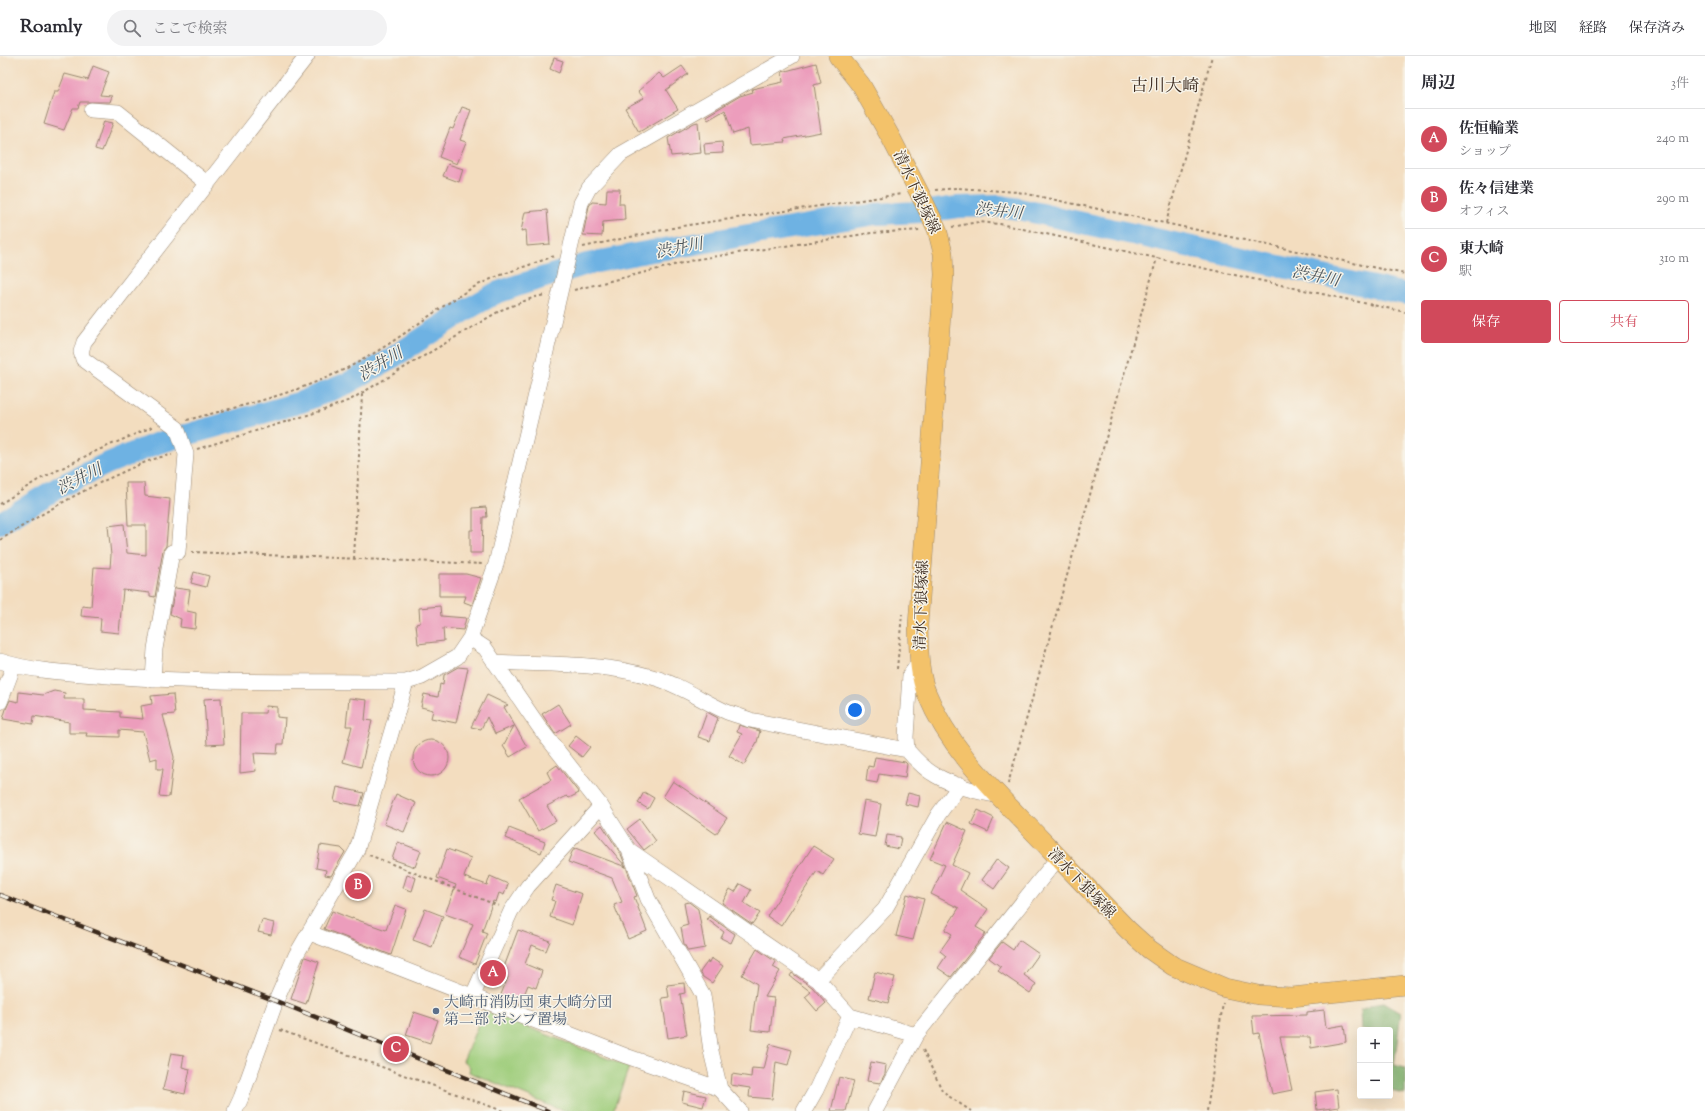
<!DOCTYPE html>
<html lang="ja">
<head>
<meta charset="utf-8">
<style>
	:root { --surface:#fff; --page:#f2f2f3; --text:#2b2b33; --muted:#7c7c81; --line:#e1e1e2; --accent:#d1495b }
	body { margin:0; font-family:"Sorts Mill Goudy","Noto Serif JP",serif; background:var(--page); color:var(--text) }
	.controls { position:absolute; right:12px; bottom:12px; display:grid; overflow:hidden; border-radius:4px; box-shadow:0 4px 16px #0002 }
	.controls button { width:36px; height:36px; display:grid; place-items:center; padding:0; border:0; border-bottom:1px solid var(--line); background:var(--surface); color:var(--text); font:20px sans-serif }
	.you { position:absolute; left:855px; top:654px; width:14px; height:14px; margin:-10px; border:3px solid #fff; border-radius:50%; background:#1a73e8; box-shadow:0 0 0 6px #1a73e833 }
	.badge { display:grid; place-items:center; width:26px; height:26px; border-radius:50%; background:var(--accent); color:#fff; font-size:13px; font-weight:700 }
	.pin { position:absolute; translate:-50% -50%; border:2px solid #fff; box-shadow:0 1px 4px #0006 }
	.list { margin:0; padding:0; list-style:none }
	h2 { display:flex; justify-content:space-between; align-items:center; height:52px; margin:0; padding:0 16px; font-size:17px }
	h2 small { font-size:13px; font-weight:400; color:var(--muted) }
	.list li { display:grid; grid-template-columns:26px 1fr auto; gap:12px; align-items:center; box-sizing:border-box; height:60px; padding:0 16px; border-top:1px solid var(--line) }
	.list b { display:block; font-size:15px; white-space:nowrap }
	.list p { margin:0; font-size:13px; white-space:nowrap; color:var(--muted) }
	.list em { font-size:13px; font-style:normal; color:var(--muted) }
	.actions { display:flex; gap:8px; padding:12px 16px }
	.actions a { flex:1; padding:9px 0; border:1px solid var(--accent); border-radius:4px; text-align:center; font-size:14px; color:var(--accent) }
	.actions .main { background:var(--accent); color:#fff }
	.icon { flex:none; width:22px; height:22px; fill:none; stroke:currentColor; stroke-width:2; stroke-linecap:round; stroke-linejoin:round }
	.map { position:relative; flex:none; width:1405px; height:1055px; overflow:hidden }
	header { display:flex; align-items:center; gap:24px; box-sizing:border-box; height:56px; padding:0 20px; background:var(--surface); border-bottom:1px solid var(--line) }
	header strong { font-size:19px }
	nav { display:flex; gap:22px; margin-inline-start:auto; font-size:14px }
	.search { width:280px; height:36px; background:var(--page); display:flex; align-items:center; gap:10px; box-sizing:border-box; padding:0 14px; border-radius:22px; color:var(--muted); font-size:15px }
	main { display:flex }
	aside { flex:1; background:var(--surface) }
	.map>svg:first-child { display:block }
</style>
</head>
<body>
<header>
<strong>Roamly</strong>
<div class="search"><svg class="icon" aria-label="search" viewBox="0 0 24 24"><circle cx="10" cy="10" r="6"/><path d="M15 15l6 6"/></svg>ここで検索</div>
<nav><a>地図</a><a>経路</a><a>保存済み</a></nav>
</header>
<main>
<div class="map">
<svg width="1405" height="1055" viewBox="0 0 1405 1055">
	<rect width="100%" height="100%" fill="#f7f3e8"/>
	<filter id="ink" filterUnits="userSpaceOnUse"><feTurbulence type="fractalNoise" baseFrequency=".025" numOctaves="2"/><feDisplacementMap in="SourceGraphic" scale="8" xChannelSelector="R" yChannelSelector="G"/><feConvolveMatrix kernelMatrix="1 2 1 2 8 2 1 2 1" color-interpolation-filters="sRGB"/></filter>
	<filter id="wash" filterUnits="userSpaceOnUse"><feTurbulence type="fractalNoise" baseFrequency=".012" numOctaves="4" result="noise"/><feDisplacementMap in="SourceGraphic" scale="16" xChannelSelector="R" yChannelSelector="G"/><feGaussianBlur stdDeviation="0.9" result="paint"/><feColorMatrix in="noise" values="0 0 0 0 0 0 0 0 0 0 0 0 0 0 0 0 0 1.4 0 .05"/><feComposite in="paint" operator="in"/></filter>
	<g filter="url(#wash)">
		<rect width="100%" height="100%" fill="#f3ddbf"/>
		<path fill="#9fcd7c" stroke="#6d7c4d" d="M484 954 629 1011 613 1055H563L469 1016 470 1011 463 1005Z"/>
		<path fill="#7fb06c" stroke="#5d6d45" d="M1384 946 1401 956 1394 1009 1405 1012V1038L1390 1035V974H1361L1360 954 1378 947Z"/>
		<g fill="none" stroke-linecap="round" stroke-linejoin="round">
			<path stroke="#6eb2e3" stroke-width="22" d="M0 467 61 430 106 408 158 387 301 346 348 327 384 307 466 254 496 237 519 229 587 208 646 196 876 158 921 156 958 151 999 150 1019 153 1405 238"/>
		</g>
		<g id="blocks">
			<path fill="#ec9dbc" d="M554 2 563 5 559 17 550 13Z
				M816 7 821 27 814 29 821 76 784 83 785 86 750 89 748 73 733 78 725 54 708 64 706 60 740 40 753 36 752 33 783 26 782 16Z
				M93 10 109 16 100 39 112 40 110 46H80L78 52H73L64 74 44 68 54 36H58L65 18 88 24Z
				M682 10 688 18 666 34 678 53 639 76 625 52 644 42 638 35 659 17 664 22Z
				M462 51 471 54 460 84 466 86 457 108 439 101 450 72 453 73Z
				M104 65 113 67 102 95 95 93Z
				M698 66 701 97 671 100 668 82 694 67Z
				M722 86 723 97 705 98 704 88Z
				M448 108 463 113 459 126 443 120Z
				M607 133H620L619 148H624L625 164 603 166 602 180 583 179 589 150 592 146 606 147Z
				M547 154 550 188 527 190 526 174 521 175 525 156Z
				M126 427H144L145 440 170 443 166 490 163 494 155 541 150 540V537L123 534 119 577 100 575 101 562 81 560 82 550 91 551 94 511 110 512 111 499 108 470 124 468 127 497 146 499V469H128Z
				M486 451 487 461H483L482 497H470V474H473V452Z
				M194 516 209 520 206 531 191 527Z
				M439 518H466L481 522 472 549 464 546 466 540H439Z
				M175 532 190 534 187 555 196 557 195 573 180 571 181 563 170 558Z
				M440 550 441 560 466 562 463 574 443 572 444 585 418 588 416 568 420 567 419 552Z
				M458 611 468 612 456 667 431 662 433 654 421 651 424 638 438 641 440 628 443 629 444 619Z
				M54 635 65 637 64 643H84V654L120 656V661L143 663 141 650 152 648 151 640 173 638 175 658 163 659 174 701 169 741 159 740 163 713H157V702L150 704 143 676 119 674V681L86 680 87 677H69V666L34 660 33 668 3 663 6 653 10 644 18 646 19 636 43 639Z
				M487 639 508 649 504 651 527 691 510 701 503 690 514 670 495 678 487 661 481 673 471 671Z
				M221 642 224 688 207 689 204 643Z
				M349 642 367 644 365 664 372 665 361 711 343 706 352 670H346Z
				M558 648 571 668 555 678 542 658Z
				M266 650 277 651V661L285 662 283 688H278L277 698 254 697 256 715 240 717 241 657H265Z
				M707 656 718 662 710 685 698 681Z
				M739 669 760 675 757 686 744 709 729 700 742 678 737 676Z
				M576 680 590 691 582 701 568 690Z
				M413 702a18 18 0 1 1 36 0a18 18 0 1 1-36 0Z
				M875 701 905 706 907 708 905 722 879 718 877 727 866 725 868 710 873 711Z
				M557 709 579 737 569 742 567 740 547 750 556 765 538 775 519 742 551 724 547 716Z
				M673 725 727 762 716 778 663 741Z
				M337 731 364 737 360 750 334 745Z
				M644 736 654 742 648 753 638 747Z
				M908 737 920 740 918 751 905 748Z
				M396 738 416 747 404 776 384 768Z
				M864 745 881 748 875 781 858 778Z
				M978 754 994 762 988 776 971 768Z
				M640 763 656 785 644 794 627 773Z
				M947 766 967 775 952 809 968 817 960 834 988 853 976 871 986 877 951 921 938 912 946 900 940 895 952 878 945 874 959 852 931 838 945 809 930 803Z
				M602 769 621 798 626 811 595 775Z
				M509 772 545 786 541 797 505 782Z
				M887 779 901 781 899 793 885 790Z
				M398 786 421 795 415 811 392 803Z
				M320 789 341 792 345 796 331 820 325 819 326 814 316 812Z
				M813 790 834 803 823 819 817 815 781 870 767 860Z
				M575 792 626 811 637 840 634 841 647 875 628 883 614 849 622 846 612 822 568 806 572 796Z
				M447 793 471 802 464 821 487 829 490 820 508 828 504 839 499 837 496 846 493 845 482 875 487 877 475 908 459 901 473 868 445 858 456 829 437 822Z
				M997 803 1009 812 994 833 982 824Z
				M407 819 416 822 412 835 403 832Z
				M740 828 751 834 744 847 760 857 752 868 722 847 730 833 735 836Z
				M556 829 582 838 572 869 550 861 555 845 551 844Z
				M907 838 924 843 913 884 896 880Z
				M689 846 698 853 705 892 688 895 684 888 681 871 688 869 684 847Z
				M395 849 406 853 391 899 324 873 332 855 352 863V862L386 874Z
				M425 853 443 860 432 891 413 884Z
				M709 860 735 878 731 887 721 882 724 876 707 863Z
				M262 864 274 867 271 879 258 876Z
				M518 874 550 885 546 895 532 889 525 908 542 915 536 932 528 929 520 949 500 941 508 921 501 919Z
				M1019 884 1039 898 1024 919 1036 928 1030 937 998 915 1001 911 989 902 1002 886 1013 894Z
				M757 893 776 906 773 911 780 915 765 941 774 942 770 976 751 974 757 928 742 919Z
				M305 901 319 906 306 948 291 943Z
				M711 902 723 910 712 927 703 921 700 916 708 905V908Z
				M875 916 895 921 888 947 869 942Z
				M792 917 812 931 826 947 817 955 805 941 811 936 790 920Z
				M684 927 685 937 680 938 687 979 668 982 662 942 669 941 667 929Z
				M1324 954 1326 972 1344 969 1346 986 1311 992 1310 981H1280L1292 1034 1272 1038 1259 977 1254 978 1252 960 1307 959V956Z
				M414 956 438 964 430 987 406 979Z
				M770 988 792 994 788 1009 776 1006 772 1043 749 1041 750 1032 731 1029 732 1018 751 1021 752 1012 764 1013Z
				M171 997 184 999 182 1011 190 1013 185 1038 163 1033Z
				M871 1006 886 1009 885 1018 880 1027 867 1025Z
				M839 1021 854 1025 846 1055H831Z
				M1337 1033 1339 1051 1317 1054 1315 1036Z
				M684 1035 706 1040 703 1051 682 1046Z"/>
		</g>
	</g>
	<g filter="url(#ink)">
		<use href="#blocks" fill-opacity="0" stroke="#97846e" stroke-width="1"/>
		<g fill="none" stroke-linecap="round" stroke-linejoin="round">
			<g stroke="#97846e" stroke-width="16">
				<path id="minor" d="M91 54 118 56 208 128
					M470 582 485 592 542 675 601 750 629 794 648 843 703 939 711 995 720 1033
					M0 605C34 616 73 617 108 620 207 628 307 625 406 626L422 621 457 601 470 582 496 508 581 147 589 132 621 98 792 0
					M494 606C547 609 601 606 652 621 679 628 702 645 727 656 735 659 743 661 750 664L907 694 906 681 910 619 920 605
					M153 624 155 593 172 496H178L186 398 177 372 83 303 81 296 84 286 307 0
					M0 646 14 609
					M907 694C915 703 924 713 935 719 952 729 979 737 998 739
					M629 794 818 924
					M310 877 626 1000 720 1033 740 1055
					M472 941 511 855 528 830 601 750
					M850 960 916 979
					M235 1055 241 1042 276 945 296 899 357 794 406 626
					M804 1055 816 1034 850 960 818 924 885 853 938 759 960 729
					M875 1055 916 979 1058 802"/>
			</g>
			<g stroke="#97846e" stroke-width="20">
				<path id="major" d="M838 0 861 29 891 82 924 146 937 173 943 197 944 219 918 569C919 591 918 617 927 638 948 690 989 730 1027 769 1061 804 1094 839 1128 874L1149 893 1173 910 1225 932 1258 939 1292 941 1405 929"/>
			</g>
			<path stroke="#97846e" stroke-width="2" stroke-dasharray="3 3" stroke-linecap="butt" d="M935 134 957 132 1018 136 1405 218
				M1166 167 1212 0
				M952 171 978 166 1000 168 1405 256
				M583 191 682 170 902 138
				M574 234 698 203 871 177 921 174
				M187 364C241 350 295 338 345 313 389 292 426 260 467 235 494 219 526 211 554 200
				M197 393 324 354 350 344 501 254 535 241 546 239
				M0 448 38 424 94 396 152 371
				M0 484C40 459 80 435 123 416 138 409 155 401 172 399
				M191 496 483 508
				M354 503 362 338
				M897 613 902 558
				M1008 728 1157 202
				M369 799 499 850
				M280 974 503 1055
				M923 994 942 1034 950 1041 971 1055
				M1207 1055 1223 947"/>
			<use href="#minor" stroke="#fff" stroke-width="15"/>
			<use href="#major" stroke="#f3c26a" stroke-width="19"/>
			<g stroke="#3b2a1e" stroke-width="4.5">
				<path id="rail" d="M0 839 276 945 548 1055"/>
			</g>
			<use href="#rail" stroke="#f7f3e8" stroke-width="3" stroke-dasharray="9" stroke-linecap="butt"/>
		</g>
	</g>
	<circle fill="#5c6f8a" stroke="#f7f3e8" stroke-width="1.5" cx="436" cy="955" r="4"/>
	<g text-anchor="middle" stroke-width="3" stroke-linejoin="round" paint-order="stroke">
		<g font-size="15" fill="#3b2a1e" stroke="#f7f3e8">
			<text transform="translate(917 136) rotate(65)" y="5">清水下狼塚線</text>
			<text transform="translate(921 549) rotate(-88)" y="5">清水下狼塚線</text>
			<text transform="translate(1082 827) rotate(46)" y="5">清水下狼塚線</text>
		</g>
		<g font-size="15" fill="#4e5e75" stroke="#f7f3e8" text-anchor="start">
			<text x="444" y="951">大崎市消防団 東大崎分団<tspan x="444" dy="17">第二部 ポンプ置場</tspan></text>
		</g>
		<g font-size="16" font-style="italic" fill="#4a5359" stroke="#f7f3e8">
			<text transform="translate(999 154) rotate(6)" y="6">渋井川</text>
			<text transform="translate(679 191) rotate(-11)" y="6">渋井川</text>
			<text transform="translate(1316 219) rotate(12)" y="6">渋井川</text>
			<text transform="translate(380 307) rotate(-31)" y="6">渋井川</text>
			<text transform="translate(79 422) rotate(-27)" y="6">渋井川</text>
		</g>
		<g font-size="17" fill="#3b2a1e" stroke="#f7f3e8">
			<text x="1165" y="35">古川大崎</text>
		</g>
	</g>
</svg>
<div class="controls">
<button>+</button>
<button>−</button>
</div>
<div class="you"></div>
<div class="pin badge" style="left:493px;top:917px">A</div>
<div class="pin badge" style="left:358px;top:830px">B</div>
<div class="pin badge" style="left:396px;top:993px">C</div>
</div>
<aside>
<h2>周辺<small>3件</small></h2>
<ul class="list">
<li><span class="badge">A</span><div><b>佐恒輪業</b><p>ショップ</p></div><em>240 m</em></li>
<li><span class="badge">B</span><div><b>佐々信建業</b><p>オフィス</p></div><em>290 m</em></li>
<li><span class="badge">C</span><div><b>東大崎</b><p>駅</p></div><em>310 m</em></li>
</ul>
<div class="actions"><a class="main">保存</a><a>共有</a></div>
</aside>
</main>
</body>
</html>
